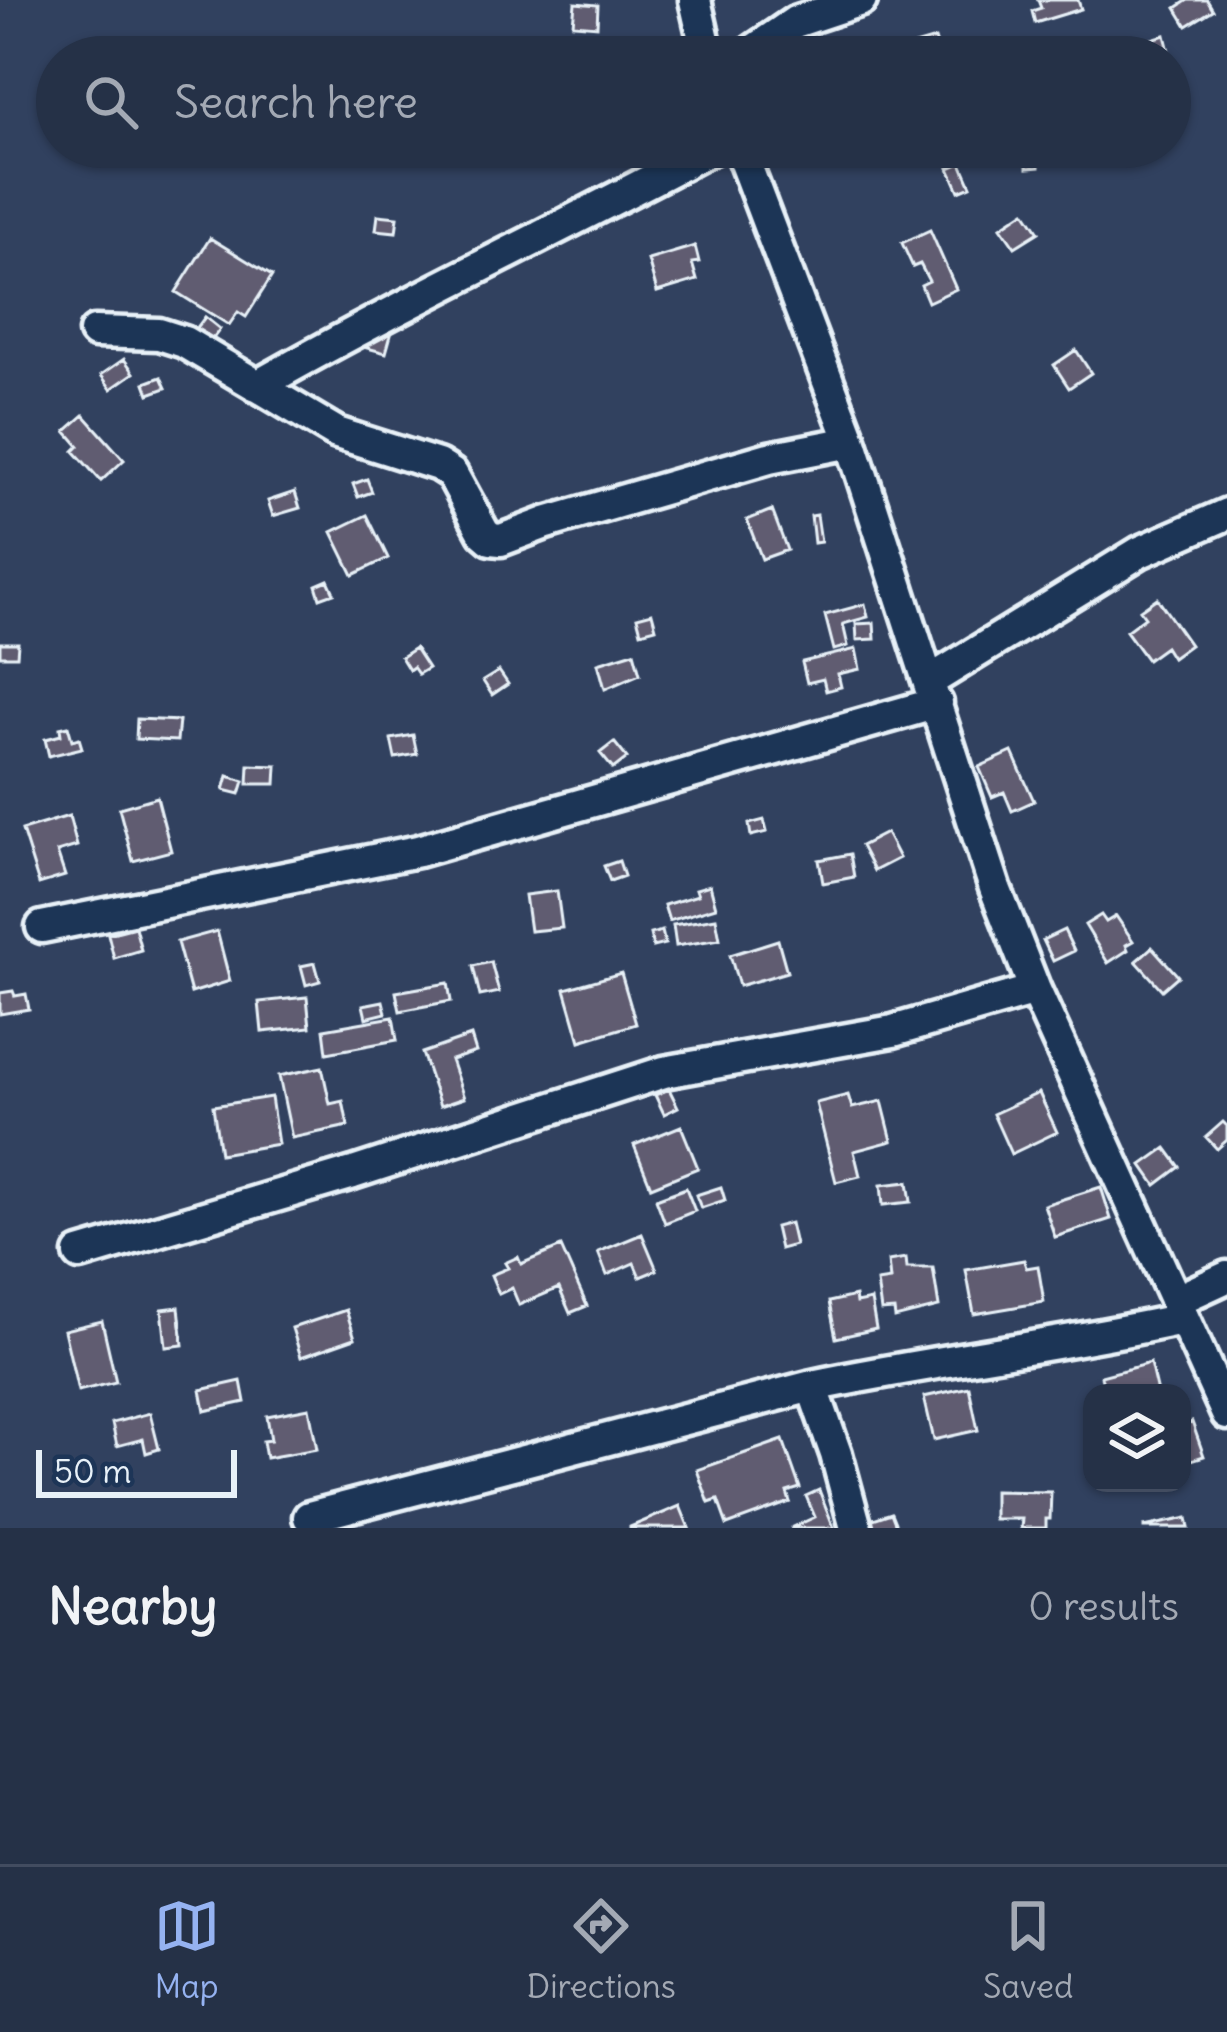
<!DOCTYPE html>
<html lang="en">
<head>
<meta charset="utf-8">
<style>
	:root { --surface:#253147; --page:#313d52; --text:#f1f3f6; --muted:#a3a9b4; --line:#424c60; --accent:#95b2f1 }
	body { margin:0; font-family:Delius,sans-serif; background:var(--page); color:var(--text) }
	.controls { position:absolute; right:36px; bottom:36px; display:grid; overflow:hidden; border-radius:24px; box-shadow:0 3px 9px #0004 }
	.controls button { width:108px; height:108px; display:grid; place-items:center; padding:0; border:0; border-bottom:3px solid var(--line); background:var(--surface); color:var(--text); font:60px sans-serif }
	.scale { position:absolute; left:36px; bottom:30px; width:201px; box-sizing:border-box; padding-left:12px; border:6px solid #e8f1f8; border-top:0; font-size:33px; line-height:42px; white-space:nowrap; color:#e8f1f8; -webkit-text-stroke:9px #1d3557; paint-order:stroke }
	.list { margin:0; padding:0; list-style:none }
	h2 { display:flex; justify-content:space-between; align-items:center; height:156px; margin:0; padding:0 48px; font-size:51px }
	h2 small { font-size:39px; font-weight:400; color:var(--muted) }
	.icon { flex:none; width:66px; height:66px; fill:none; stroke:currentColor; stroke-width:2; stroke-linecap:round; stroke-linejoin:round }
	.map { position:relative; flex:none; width:1227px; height:1528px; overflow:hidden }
	.search { position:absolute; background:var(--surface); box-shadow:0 3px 9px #0004; left:36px; right:36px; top:36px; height:132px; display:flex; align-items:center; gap:30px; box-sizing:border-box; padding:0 42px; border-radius:66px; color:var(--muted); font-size:45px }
	.sheet { height:336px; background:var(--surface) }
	nav { display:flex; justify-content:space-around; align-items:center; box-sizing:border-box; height:168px; border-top:3px solid var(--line); background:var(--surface); font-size:33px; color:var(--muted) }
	nav a { display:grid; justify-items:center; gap:6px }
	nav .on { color:var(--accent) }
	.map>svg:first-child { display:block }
</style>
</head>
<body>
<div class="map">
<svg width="1227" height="1528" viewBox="0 0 1227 1528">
	<rect width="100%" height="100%" fill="#31415f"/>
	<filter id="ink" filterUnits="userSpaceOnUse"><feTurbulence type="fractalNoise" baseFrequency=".00833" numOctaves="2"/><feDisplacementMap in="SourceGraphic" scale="24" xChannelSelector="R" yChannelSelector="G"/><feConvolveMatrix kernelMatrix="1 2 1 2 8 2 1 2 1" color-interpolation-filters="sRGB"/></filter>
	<g filter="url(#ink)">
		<path fill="#615c71" stroke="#e8f1f8" stroke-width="3" d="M1038 0H1078L1081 9 1035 23 1032 11 1041 8Z
			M1188 0H1207L1213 10 1187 26 1176 8Z
			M575 3 598 5 597 26 573 24Z
			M1165 35 1175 75 1170 77V57H1139L1135 44Z
			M935 39 941 57H911L908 47Z
			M880 48 881 57H859L858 52Z
			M843 150 846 159 814 170 811 161Z
			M1027 155H1039V167L1027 168Z
			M961 163 971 186 959 191 949 168Z
			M1025 211 1039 232 1015 247 1001 227Z
			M378 215 398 217 396 232 376 230Z
			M930 230 956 289 928 302 921 285 929 281 920 264 913 267 902 243Z
			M210 238 272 276 246 317 238 312 229 325 176 292Z
			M695 246 699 262 692 263 697 280 657 292 648 260Z
			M205 317 220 329 211 341 196 329Z
			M368 330 391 335 386 353 363 347Z
			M1076 350 1091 373 1069 388 1054 365Z
			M124 359 134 373 111 389 101 375Z
			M161 377 166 388 149 394 145 383Z
			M84 415 124 460 101 481 74 451 79 446 66 431Z
			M367 479 372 492 358 497 353 484Z
			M295 492 300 508 273 516 268 501Z
			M772 510 787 550 762 559 747 520Z
			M367 515 388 558 353 575 332 532Z
			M817 515 821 542 814 543 811 516Z
			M328 580 334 593 320 598 316 585Z
			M1157 598 1190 645 1172 658 1165 647 1147 660 1126 631 1145 617 1140 610Z
			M865 604 868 617 843 624 848 646 834 650 825 615Z
			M652 613 656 628 641 632 637 617Z
			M874 623 875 639 857 640 856 624Z
			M0 643H18L17 656H0Z
			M415 648 428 668 418 674 413 667 409 670 401 657Z
			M856 649 860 669 838 674 841 687 826 691 823 679 807 683 802 662Z
			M634 652 640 674 605 689 598 663Z
			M499 671 508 684 492 695 483 681Z
			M137 719 179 721 177 741 136 739Z
			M68 726 72 740 79 738 82 748 49 756 45 739 61 735 60 728Z
			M413 735 417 754 395 758 391 739Z
			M614 742 627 758 613 769 600 753Z
			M1012 752 1034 801 1012 811 1004 792 992 797 979 767Z
			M249 765 277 766 276 784H248Z
			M228 776 244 781 240 794 224 790Z
			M157 797 171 851 133 861 119 808Z
			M69 816 77 846 57 852 65 876 39 884 22 830Z
			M764 820 767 832 751 836 749 824Z
			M886 833 899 858 874 871 861 846Z
			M850 854 854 877 823 883 819 860Z
			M619 861 624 876 610 881 604 866Z
			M710 885 716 907 669 921 664 905 698 895 696 889Z
			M557 891 562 928 530 931 525 895Z
			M1101 915 1106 922 1116 916 1133 941 1126 945 1128 950 1108 963 1085 925Z
			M716 918 720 939 676 946 673 925Z
			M135 927 141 950 114 958 108 934Z
			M1064 930 1074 951 1053 961 1043 940Z
			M217 931 230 981 191 993 177 942Z
			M662 931 665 944 653 947 650 934Z
			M778 940 787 972 739 986 730 955Z
			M1152 947 1178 976 1162 990 1136 961Z
			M491 962 499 992 480 996 473 966Z
			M315 963 320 981 306 985 301 966Z
			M621 973 636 1024 580 1041 565 989Z
			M448 983 451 1001 400 1011 396 992Z
			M13 991 15 996 26 994 29 1009 0 1014V993Z
			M307 997 310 1027 262 1032 259 1002Z
			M383 1001 386 1013 366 1018 363 1005Z
			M393 1017 397 1040 327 1053 324 1029Z
			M471 1036 476 1052 451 1060 464 1098 440 1106 422 1053Z
			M322 1067 330 1104 343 1101 348 1126 292 1138 279 1076Z
			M669 1089 678 1107 664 1114 655 1095Z
			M1039 1093 1057 1132 1011 1154 993 1114Z
			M848 1095 852 1108 882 1101 892 1141 854 1151 860 1176 836 1182 816 1103Z
			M271 1097 278 1144 220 1154 213 1106Z
			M1223 1122 1227 1126V1140L1217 1149 1206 1137Z
			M681 1126 698 1168 651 1187 634 1145Z
			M1166 1148 1180 1167 1156 1185 1142 1165Z
			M908 1182 911 1202 883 1205 881 1185Z
			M721 1187 725 1200 701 1208 696 1195Z
			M1101 1187 1111 1219 1055 1237 1044 1205Z
			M686 1188 695 1211 665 1223 656 1199Z
			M790 1223 795 1245 780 1249 775 1227Z
			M642 1234 657 1270 640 1277 634 1263 607 1275 598 1252Z
			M561 1247 587 1306 570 1313 559 1288 519 1305 512 1288 499 1294 491 1275 508 1268 505 1263 518 1257 521 1264Z
			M906 1258 907 1268H933L939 1307 895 1318 894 1310 881 1311 877 1282 890 1280 888 1261Z
			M1024 1260 1026 1268 1038 1266 1044 1302 974 1314 966 1270Z
			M855 1296 856 1303 871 1300 876 1329 836 1338 829 1302Z
			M179 1307 183 1345 166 1347 162 1309Z
			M346 1310 355 1338 301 1357 292 1328Z
			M102 1321 116 1382 78 1391 64 1330Z
			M1150 1363 1157 1393H1105L1101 1376Z
			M241 1381 245 1402 205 1411 201 1390Z
			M969 1387 978 1430 934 1440 924 1397Z
			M309 1408 317 1449 266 1458 263 1441 271 1440 267 1416Z
			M150 1413 159 1449 146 1453 143 1439 117 1446 112 1423Z
			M1192 1422 1204 1456 1182 1463V1426Z
			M783 1440 800 1488 787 1492 790 1502 727 1525 718 1500 709 1503 697 1470Z
			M819 1490 834 1528H791L815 1517 806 1496Z
			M994 1491 1051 1492 1050 1519H1046V1528H1021L1022 1519H994Z
			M680 1506 689 1528H630V1527Z
			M891 1513 897 1528H856L855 1525Z
			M1187 1518 1189 1528H1144V1527Z"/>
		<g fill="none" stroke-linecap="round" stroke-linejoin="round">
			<g stroke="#e8f1f8" stroke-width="39">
				<path id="street" d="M695 0 708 57
					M744 57 795 22 861 0
					M739 147 851 442 995 888 1035 990 1227 1414
					M95 332 159 334 184 342 337 433 438 465 452 474 484 533 491 539 501 540 546 523 769 458 851 442
					M257 386C406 301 562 228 714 147
					M930 681 1140 552 1227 514
					M42 927 418 851 937 703
					M80 1254 353 1173 664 1072 893 1031 1035 990
					M1175 1301 1227 1277
					M309 1517 812 1386
					M856 1528 836 1454 812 1386C935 1360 1059 1346 1182 1319"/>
			</g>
			<use href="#street" stroke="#1d3557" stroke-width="30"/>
		</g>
	</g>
</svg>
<div class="controls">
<button><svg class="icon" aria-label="layers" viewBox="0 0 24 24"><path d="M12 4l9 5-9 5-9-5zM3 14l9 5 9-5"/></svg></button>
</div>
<div class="scale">50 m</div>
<div class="search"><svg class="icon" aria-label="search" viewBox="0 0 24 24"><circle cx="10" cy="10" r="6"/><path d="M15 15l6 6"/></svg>Search here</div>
</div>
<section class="sheet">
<h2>Nearby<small>0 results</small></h2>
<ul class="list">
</ul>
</section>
<nav>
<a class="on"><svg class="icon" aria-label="map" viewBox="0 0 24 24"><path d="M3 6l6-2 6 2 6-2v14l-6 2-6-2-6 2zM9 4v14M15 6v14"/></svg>Map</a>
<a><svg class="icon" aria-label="directions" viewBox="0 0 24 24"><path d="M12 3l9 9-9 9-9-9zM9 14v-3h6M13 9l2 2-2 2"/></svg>Directions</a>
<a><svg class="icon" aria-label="saved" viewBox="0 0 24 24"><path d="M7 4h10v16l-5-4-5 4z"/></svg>Saved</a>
</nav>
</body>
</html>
